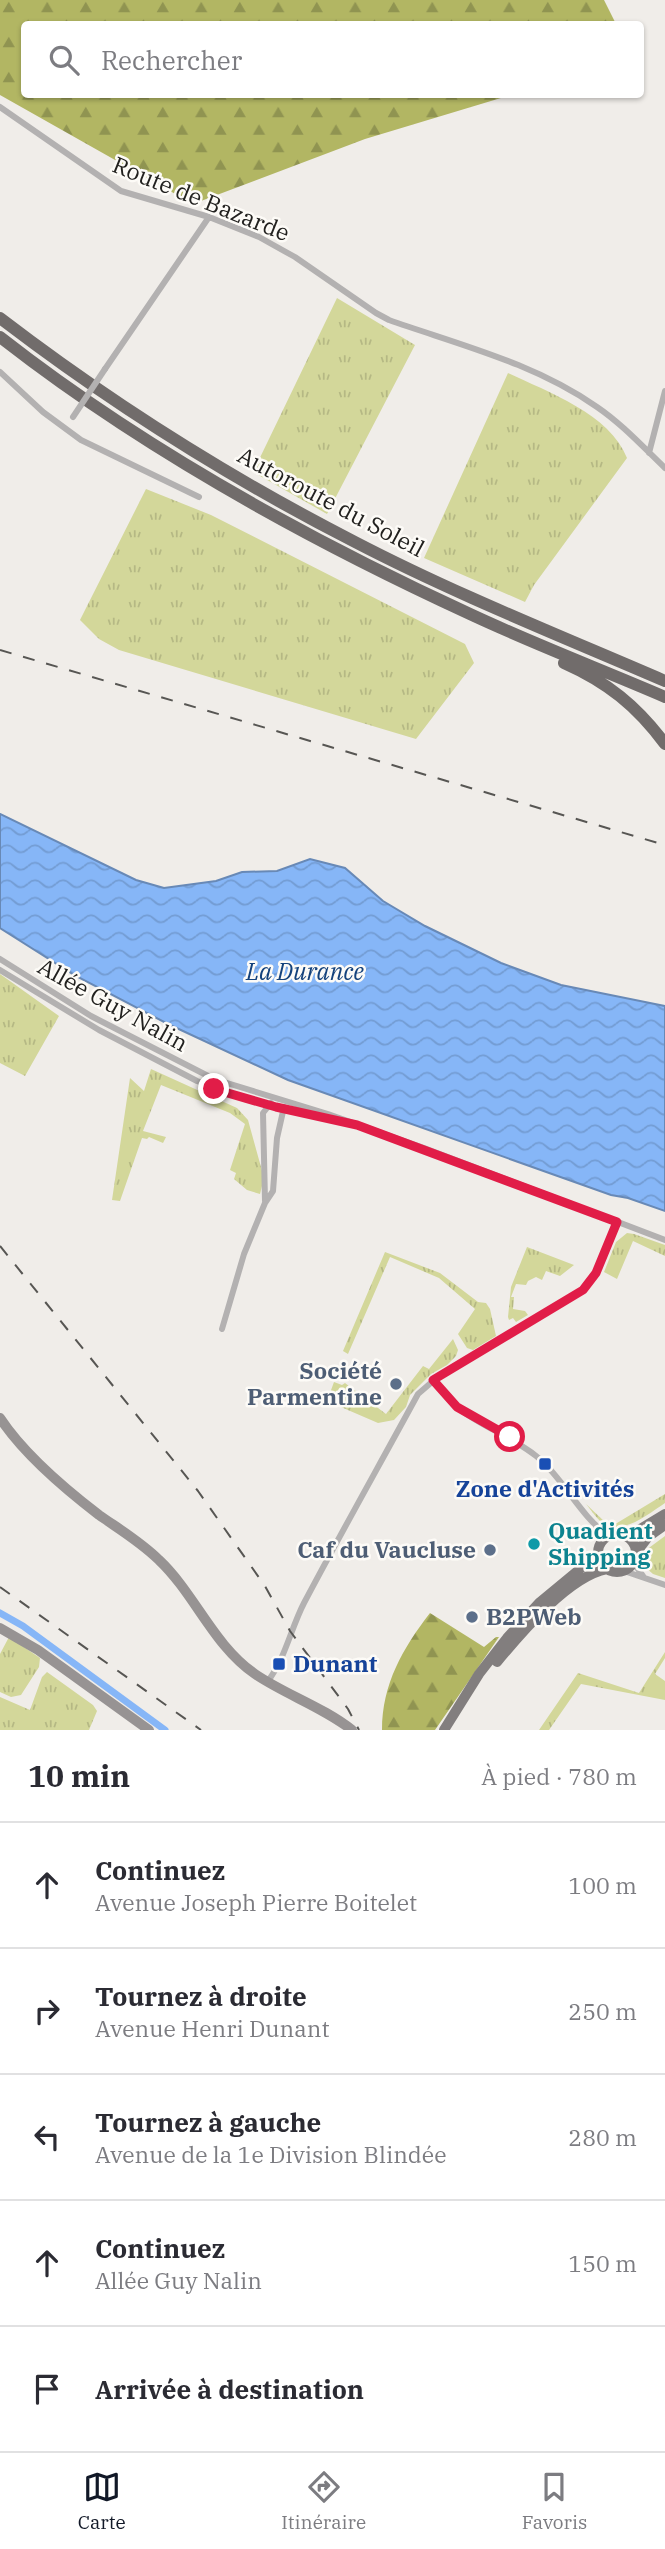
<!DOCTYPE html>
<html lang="fr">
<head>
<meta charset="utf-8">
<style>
	:root { --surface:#fff; --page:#f7f7f7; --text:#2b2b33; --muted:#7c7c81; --line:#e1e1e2; --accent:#111827 }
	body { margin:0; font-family:"IBM Plex Serif",serif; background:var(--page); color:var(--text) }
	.stop { position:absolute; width:21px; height:21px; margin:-16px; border:5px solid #e11d48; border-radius:50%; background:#fff }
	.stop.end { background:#e11d48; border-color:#fff; box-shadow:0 2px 7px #0008 }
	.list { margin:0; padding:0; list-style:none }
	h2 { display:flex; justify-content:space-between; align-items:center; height:91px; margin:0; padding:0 28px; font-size:30px }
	h2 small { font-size:23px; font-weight:400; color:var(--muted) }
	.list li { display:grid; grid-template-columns:46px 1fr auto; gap:21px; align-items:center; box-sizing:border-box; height:126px; padding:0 28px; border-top:2px solid var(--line) }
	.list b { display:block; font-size:26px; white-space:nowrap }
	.list p { margin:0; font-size:23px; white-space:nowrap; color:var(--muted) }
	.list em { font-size:23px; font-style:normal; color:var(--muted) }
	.icon { flex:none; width:38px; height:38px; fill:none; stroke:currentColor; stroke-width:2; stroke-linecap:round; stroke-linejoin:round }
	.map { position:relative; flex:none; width:665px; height:1730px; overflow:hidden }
	.search { position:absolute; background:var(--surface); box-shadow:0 2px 5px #0004; left:21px; right:21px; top:21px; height:77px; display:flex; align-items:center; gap:18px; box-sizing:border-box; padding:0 24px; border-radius:7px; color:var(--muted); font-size:26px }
	.sheet { height:721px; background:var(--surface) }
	nav { display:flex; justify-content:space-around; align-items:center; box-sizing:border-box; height:98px; border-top:2px solid var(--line); background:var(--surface); font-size:19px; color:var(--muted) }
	nav a { display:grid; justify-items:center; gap:4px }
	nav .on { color:var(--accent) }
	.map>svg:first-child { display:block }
</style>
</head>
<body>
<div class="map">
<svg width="665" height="1730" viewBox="0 0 665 1730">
	<defs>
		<pattern id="grass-tufts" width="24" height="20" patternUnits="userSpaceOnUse" patternTransform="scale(1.75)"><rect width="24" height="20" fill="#d3d79a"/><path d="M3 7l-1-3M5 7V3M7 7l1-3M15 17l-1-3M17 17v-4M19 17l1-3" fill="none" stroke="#b5b884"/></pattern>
		<pattern id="forest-firs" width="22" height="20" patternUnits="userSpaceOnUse" patternTransform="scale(1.75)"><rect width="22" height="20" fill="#b2b663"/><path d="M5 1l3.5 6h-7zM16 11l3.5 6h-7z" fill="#909451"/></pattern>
		<pattern id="water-waves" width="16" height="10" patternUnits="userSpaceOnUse" patternTransform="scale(1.75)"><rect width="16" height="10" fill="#86b6f7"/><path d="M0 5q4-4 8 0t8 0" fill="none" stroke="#739cd3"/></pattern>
	</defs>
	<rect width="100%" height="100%" fill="#f0ede9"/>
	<path fill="url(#grass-tufts)" d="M337 298 415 345 327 514 253 472Z
		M508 373C548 392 610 414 627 458L534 585 525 602 424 558Z
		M146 489 211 515 465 644 474 663 416 739 119 650 99 639 80 620Z
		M0 974 59 1016 25 1076 0 1063Z
		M151 1069 237 1108 248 1120 264 1178 260 1194 247 1190 234 1179 236 1173 230 1170 245 1124 230 1113 161 1085 143 1131 166 1137 163 1143 149 1137 147 1139 142 1138 120 1201 112 1200 130 1078 144 1091Z
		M627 1233 634 1234 665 1245V1256L633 1241 617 1279 604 1272 616 1242Z
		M527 1247 574 1265 560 1276 546 1271 542 1280 536 1277 528 1281 526 1285 516 1284 511 1297H514L513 1309 525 1311 528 1315 516 1322 513 1318 509 1320 508 1317 511 1287Z
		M385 1252 440 1273 478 1302 486 1303 490 1309 496 1336 473 1350 467 1348 458 1334 475 1309 439 1278 390 1257 348 1354 343 1351Z
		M453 1339 458 1350 456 1356 447 1365 431 1374 410 1395 406 1407 394 1420 378 1423 327 1401 334 1382 342 1385 345 1383 386 1414 423 1366 429 1369Z
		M665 1494V1503C648 1514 621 1538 600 1521 595 1516 590 1509 586 1504L606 1523H617Z
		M665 1536V1578L653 1574 645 1567 646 1550Z
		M9 1637 40 1658 39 1667 21 1695 11 1697 0 1692V1654Z
		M665 1652V1658L655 1674 665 1681V1700L581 1684 549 1730H539L578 1673 639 1693Z
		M47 1672 93 1705 97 1711 89 1730H0V1697L30 1710 42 1677Z"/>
	<path fill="url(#forest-firs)" d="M0 0H604L616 24H24V94L511 95 365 139 193 204 0 95Z
		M430 1613 484 1647 496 1637H499L435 1730H382C382 1684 403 1648 430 1613Z"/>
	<path fill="url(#water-waves)" stroke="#6889b6" stroke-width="2" d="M0 814 136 880 164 888 216 881 242 872 277 871 310 859 345 868 383 901 425 926 501 963 561 985 665 1006V1211L628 1198 611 1195 288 1080 168 1024 74 975 0 928Z"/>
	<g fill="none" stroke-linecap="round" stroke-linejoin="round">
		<path stroke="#86b6f7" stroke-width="7" d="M0 1613 23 1626 165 1730"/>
		<path stroke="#b3b1b1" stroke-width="6" d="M0 107 121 191 209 217 259 237 295 257 376 313 389 320C460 345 534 363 597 407 622 424 643 447 665 468
			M105 369 209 217
			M0 372 43 412 81 440 199 497
			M649 453 665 391
			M0 959 91 1016 214 1079 328 1114 424 1148 665 1240
			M0 970 99 1030 197 1081 246 1099 334 1120
			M265 1201 263 1113 271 1103
			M222 1329 244 1254 265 1203 273 1191 277 1138 284 1107
			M433 1380C441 1389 448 1401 458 1408 484 1428 516 1438 541 1460 566 1483 581 1517 609 1536
			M596 1527 601 1543
			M633 1562 643 1576
			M624 1571 665 1585
			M268 1681C285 1659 291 1628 304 1603 341 1533 380 1464 418 1394L440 1375 583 1290 596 1273 617 1222"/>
		<path stroke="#979393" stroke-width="10" d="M0 1418C23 1453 65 1489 99 1515 119 1529 141 1542 159 1560 195 1594 213 1645 255 1674 286 1695 323 1707 352 1730
			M0 1628 38 1650 149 1730"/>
		<path stroke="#827e7e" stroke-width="10" d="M598 1553a19 19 0 1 1 38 0a19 19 0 1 1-38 0Z
			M627 1537 665 1514
			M636 1553 648 1537 665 1525
			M497 1662C521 1633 569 1576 607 1569
			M444 1730 479 1674 507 1638 540 1602 598 1554"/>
		<path stroke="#716c6b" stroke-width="12" d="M0 318C111 403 230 478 355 542 455 594 561 636 665 681
			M0 337C143 449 305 538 470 614 534 644 600 669 665 697
			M564 663C607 682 637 706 665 744"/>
		<path stroke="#575653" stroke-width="2" stroke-dasharray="12 12" stroke-linecap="butt" d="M0 650 665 845
			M0 1246 198 1491 265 1586 290 1631 348 1709 359 1730
			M0 1587 201 1730"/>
		<path stroke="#b3b1b1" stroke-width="6" d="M73 417 105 369"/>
	</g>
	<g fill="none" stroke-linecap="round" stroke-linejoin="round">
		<path stroke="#e11d48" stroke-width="9" d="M214 1089 276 1107 357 1125 617 1222 596 1273 583 1290 433 1380 457 1407 510 1437"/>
	</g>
	<g fill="#5c6f8a" stroke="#fdfbf7" stroke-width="2.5">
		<circle cx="396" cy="1384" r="7"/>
		<circle cx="490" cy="1550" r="7"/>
		<circle cx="472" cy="1617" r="7"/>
	</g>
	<g fill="#1a4fb4" stroke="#fdfbf7" stroke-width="2.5">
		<rect x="538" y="1457" width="14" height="14" rx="3.5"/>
		<rect x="272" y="1657" width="14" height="14" rx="3.5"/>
	</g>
	<circle fill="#0f9aa8" stroke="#fdfbf7" stroke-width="2.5" cx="534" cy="1544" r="7"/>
	<g text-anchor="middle" stroke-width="5" stroke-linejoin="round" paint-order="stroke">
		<g font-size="23" fill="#22211f" stroke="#fdfbf7">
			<text transform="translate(201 199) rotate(22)" y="8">Route de Bazarde</text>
			<text transform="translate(331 502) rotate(28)" y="8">Autoroute du Soleil</text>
			<text transform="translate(113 1005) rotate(29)" y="8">Allée Guy Nalin</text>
		</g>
		<g font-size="23" font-weight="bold" fill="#4e5e75" stroke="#fdfbf7" text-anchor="end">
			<text x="382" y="1379">Société<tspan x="382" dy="26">Parmentine</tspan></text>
			<text x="476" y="1558">Caf du Vaucluse</text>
			<text x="486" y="1625" text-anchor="start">B2PWeb</text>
		</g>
		<g font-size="23" font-weight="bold" fill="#164399" stroke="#fdfbf7">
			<text x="545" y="1497">Zone d'Activités</text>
			<text x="293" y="1672" text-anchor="start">Dunant</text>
		</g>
		<g font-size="23" font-weight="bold" fill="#0d838f" stroke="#fdfbf7" text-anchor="start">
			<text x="548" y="1539">Quadient<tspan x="548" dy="26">Shipping</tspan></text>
		</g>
		<g font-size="24" font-style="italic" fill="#14427c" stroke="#fdfbf7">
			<text x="305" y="980">La Durance</text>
		</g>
	</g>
</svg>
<div class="stop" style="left:510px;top:1437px"></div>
<div class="stop end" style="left:214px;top:1089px"></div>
<div class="search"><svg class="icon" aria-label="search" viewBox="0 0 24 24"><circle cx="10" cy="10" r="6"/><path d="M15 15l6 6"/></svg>Rechercher</div>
</div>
<section class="sheet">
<h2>10 min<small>À pied · 780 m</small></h2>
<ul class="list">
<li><svg class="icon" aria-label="ahead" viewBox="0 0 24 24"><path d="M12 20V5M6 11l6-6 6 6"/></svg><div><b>Continuez</b><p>Avenue Joseph Pierre Boitelet</p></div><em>100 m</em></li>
<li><svg class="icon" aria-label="right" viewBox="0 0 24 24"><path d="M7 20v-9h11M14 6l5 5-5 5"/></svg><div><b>Tournez à droite</b><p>Avenue Henri Dunant</p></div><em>250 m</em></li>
<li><svg class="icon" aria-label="left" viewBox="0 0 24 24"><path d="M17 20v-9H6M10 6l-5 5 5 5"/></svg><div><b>Tournez à gauche</b><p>Avenue de la 1e Division Blindée</p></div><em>280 m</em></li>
<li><svg class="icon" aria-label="ahead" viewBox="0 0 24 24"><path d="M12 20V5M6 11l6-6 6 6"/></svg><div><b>Continuez</b><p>Allée Guy Nalin</p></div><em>150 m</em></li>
<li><svg class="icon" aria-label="arrive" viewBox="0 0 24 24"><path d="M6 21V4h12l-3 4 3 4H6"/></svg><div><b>Arrivée à destination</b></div></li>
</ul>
</section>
<nav>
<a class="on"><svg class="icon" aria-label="map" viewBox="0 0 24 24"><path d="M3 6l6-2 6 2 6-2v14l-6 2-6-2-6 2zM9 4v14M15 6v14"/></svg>Carte</a>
<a><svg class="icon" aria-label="directions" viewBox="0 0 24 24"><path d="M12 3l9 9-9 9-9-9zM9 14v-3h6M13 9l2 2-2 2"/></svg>Itinéraire</a>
<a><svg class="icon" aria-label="saved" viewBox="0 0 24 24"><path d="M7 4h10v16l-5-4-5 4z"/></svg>Favoris</a>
</nav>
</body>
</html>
